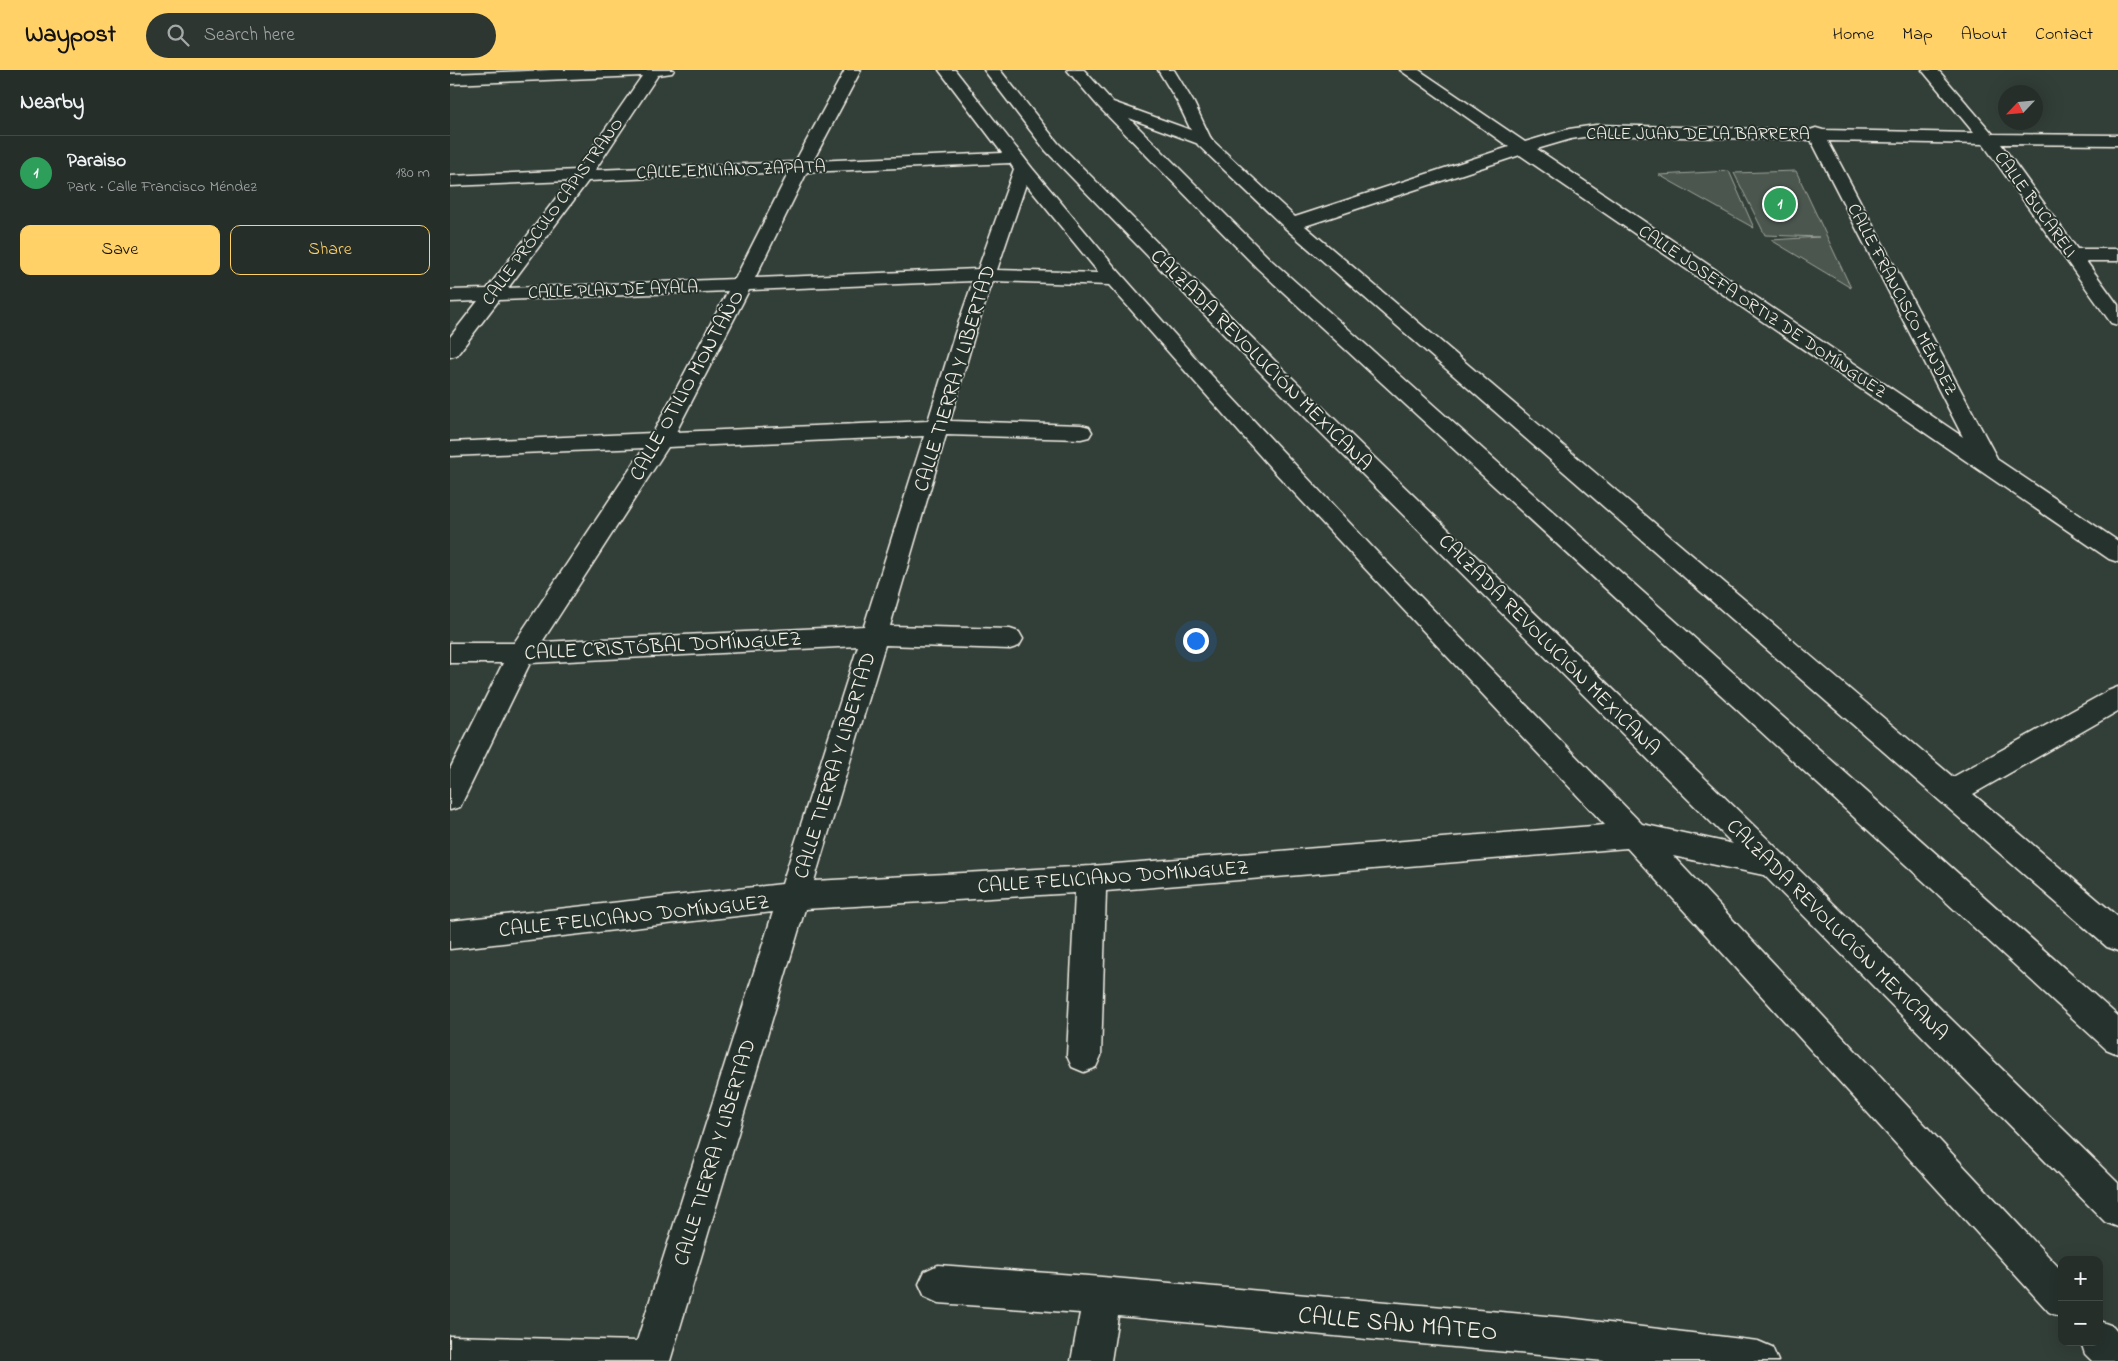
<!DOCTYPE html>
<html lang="en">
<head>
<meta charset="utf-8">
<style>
	:root { --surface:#262e2a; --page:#2e3632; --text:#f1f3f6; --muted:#a4a8a8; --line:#424a47; --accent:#ffd166 }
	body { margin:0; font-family:"Indie Flower",sans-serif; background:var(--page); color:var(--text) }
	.controls { position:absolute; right:15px; bottom:15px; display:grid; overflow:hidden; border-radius:10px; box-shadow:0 5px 20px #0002 }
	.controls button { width:45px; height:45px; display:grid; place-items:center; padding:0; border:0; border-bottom:1px solid var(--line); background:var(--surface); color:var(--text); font:25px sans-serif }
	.compass { position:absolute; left:1548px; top:15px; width:45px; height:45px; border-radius:50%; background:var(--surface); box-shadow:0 5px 20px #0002; rotate:244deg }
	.you { position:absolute; left:745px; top:570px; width:18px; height:18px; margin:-12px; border:4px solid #fff; border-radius:50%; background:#1a73e8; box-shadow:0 0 0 8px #1a73e833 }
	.badge { display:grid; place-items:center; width:32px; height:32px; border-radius:50%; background:var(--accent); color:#fff; font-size:16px; font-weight:700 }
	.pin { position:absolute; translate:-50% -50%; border:2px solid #fff; box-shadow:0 1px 5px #0006 }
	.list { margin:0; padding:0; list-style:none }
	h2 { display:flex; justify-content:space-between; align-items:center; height:65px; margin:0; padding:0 20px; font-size:21px }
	h2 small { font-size:16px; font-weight:400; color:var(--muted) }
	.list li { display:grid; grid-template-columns:32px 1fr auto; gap:15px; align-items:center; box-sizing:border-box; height:75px; padding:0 20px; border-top:1px solid var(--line) }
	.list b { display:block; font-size:19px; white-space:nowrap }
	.list p { margin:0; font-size:16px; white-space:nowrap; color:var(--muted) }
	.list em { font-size:16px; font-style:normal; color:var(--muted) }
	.actions { display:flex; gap:10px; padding:15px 20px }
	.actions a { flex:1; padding:11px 0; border:1px solid var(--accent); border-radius:10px; text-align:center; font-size:18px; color:var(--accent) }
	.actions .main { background:var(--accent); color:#111 }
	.icon { flex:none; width:28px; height:28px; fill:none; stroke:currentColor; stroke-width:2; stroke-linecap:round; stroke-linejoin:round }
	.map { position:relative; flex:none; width:1668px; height:1291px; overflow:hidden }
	header { display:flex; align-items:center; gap:30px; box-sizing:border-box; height:70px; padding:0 25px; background:var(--accent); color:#111 }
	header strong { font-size:24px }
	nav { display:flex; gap:28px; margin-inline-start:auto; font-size:18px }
	.search { width:350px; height:45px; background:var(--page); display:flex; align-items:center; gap:12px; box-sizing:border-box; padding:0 18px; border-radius:28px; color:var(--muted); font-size:19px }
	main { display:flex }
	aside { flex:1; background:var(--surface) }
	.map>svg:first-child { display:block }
</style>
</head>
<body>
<header>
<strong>Waypost</strong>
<div class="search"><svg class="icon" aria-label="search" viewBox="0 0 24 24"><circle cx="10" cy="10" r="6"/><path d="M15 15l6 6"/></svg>Search here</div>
<nav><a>Home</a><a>Map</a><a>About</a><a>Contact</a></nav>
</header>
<main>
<aside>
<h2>Nearby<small></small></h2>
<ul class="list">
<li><span class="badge" style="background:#2e9e5b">1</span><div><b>Paraiso</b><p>Park · Calle Francisco Méndez</p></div><em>180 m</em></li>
</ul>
<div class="actions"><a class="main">Save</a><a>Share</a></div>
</aside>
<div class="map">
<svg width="1668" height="1291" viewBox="0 0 1668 1291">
	<rect width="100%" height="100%" fill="#323e38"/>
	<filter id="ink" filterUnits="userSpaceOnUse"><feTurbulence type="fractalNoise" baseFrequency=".02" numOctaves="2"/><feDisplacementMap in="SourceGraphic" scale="10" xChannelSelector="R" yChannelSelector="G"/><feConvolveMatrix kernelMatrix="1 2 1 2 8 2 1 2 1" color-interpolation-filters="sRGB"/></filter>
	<g filter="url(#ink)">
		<path fill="#4c564f" stroke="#a0a49c" d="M1279 101 1304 158 1209 105Z
			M1346 101 1401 218 1321 170 1369 167 1315 165 1284 103Z"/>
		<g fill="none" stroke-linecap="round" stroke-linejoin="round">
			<g stroke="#f4f1e8" stroke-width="3">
				<path id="minor" d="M101 0H224L222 3 208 5 145 100 345 92 395 0H411L363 91 552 83 489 0H505L582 98 664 196 749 292 924 479 1192 754 1334 785 1338 794 1334 803 1323 807 1223 786 1612 1201V1248L1599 1242 1177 778 656 821 651 986 646 997 634 1002 622 997 617 986 625 823 355 839 220 1291H0V1266L187 1271 323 842 0 879V851L332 814 408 576 80 593 10 737 0 740V699L53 593H0V573H64L194 378 0 386V372L203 363 278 221 49 230 7 285 0 287V267L28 231 0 232V220L37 219 119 111 0 116V106L127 100 192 6 0 14V4ZM560 93 564 99 528 199 305 208 357 102ZM339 102 285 209 58 218 138 111ZM576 114 649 203 547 200ZM523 211 505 263 478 351 226 362 299 220ZM543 211 659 215 820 397 1155 755 641 796 364 811 435 575 560 579 569 576 573 569 569 562 560 559 440 556 496 365 631 369 639 367 642 362 639 357 631 355 500 351 525 263ZM474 366 414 556 92 572 218 377Z
					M708 0H724L744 33 761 69 845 147 1059 77 950 0H969L1075 72 1119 59 1146 55 1360 60 1366 58 1373 60 1524 63 1472 0H1488L1543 64 1668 65V75L1551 74 1627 179H1668V191H1636L1668 235V255L1661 253 1533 74 1378 71 1548 390 1668 471V492L1659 489 1070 85 855 156 1503 707 1658 621 1668 617V641L1523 724 1668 847V881L1657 877 835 158 748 75 728 33ZM1146 65 1361 70 1513 367 1087 79 1121 69Z
					M488 1195 652 1207 1118 1248 1308 1271 1322 1277 1328 1291H1154L668 1246 661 1291H621L630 1243 488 1233 475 1227 469 1214 475 1201Z
					M1649 1251 1663 1256 1668 1262V1291H1642L1635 1284 1631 1272H1649Z"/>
			</g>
			<g stroke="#f4f1e8" stroke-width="3">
				<path id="major" d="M534 0H550L608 73 831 297 1334 785 1668 1113V1157L1655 1152 1312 803 815 307 596 81Z
					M617 0H634L663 32 760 67 763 71 760 75 754 76 679 48 821 190 1668 946V984L1656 979 807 198 648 36Z"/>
			</g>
			<use href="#minor" fill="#26332d" fill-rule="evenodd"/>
			<use href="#major" fill="#26332d" fill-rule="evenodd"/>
		</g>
	</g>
	<g text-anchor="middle" stroke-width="4" stroke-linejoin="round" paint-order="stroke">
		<g font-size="18" fill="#f4f1e8" stroke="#26332d">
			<text x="1248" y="69">CALLE JUAN DE LA BARRERA</text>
			<text transform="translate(281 99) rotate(-2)" y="6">CALLE EMILIANO ZAPATA</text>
			<text transform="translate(1586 134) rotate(54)" y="6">CALLE BUCARELI</text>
			<text transform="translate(102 141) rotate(-54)" y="6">CALLE PRÓCULO CAPISTRANO</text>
			<text transform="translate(163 219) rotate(-2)" y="6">CALLE PLAN DE AYALA</text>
			<text transform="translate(1453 229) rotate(62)" y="6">CALLE FRANCISCO MÉNDEZ</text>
			<text transform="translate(1313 241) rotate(34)" y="6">CALLE JOSEFA ORTIZ DE DOMÍNGUEZ</text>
		</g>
		<g font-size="21" fill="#f4f1e8" stroke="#26332d">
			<text transform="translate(812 289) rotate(45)" y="7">CALZADA REVOLUCIÓN MEXICANA</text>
			<text transform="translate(504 308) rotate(-73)" y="7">CALLE TIERRA Y LIBERTAD</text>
			<text transform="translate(236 315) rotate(-61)" y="7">CALLE OTILIO MONTAÑO</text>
			<text transform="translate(1100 574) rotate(45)" y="7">CALZADA REVOLUCIÓN MEXICANA</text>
			<text transform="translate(213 575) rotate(-3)" y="7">CALLE CRISTÓBAL DOMÍNGUEZ</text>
			<text transform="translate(384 695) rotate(-73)" y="7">CALLE TIERRA Y LIBERTAD</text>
			<text transform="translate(663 806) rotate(-4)" y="7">CALLE FELICIANO DOMÍNGUEZ</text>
			<text transform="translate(184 845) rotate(-6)" y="7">CALLE FELICIANO DOMÍNGUEZ</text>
			<text transform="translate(1388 859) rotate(45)" y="7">CALZADA REVOLUCIÓN MEXICANA</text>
			<text transform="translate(264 1082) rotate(-73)" y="7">CALLE TIERRA Y LIBERTAD</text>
		</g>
		<g font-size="25" fill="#f4f1e8" stroke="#26332d">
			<text transform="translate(948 1252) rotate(5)" y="9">CALLE SAN MATEO</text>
		</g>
	</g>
</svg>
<div class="controls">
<button>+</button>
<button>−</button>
</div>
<svg class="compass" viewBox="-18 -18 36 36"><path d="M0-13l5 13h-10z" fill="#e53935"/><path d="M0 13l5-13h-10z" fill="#a4a8a8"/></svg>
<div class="you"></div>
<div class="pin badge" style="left:1330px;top:134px;background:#2e9e5b">1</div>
</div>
</main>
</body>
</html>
